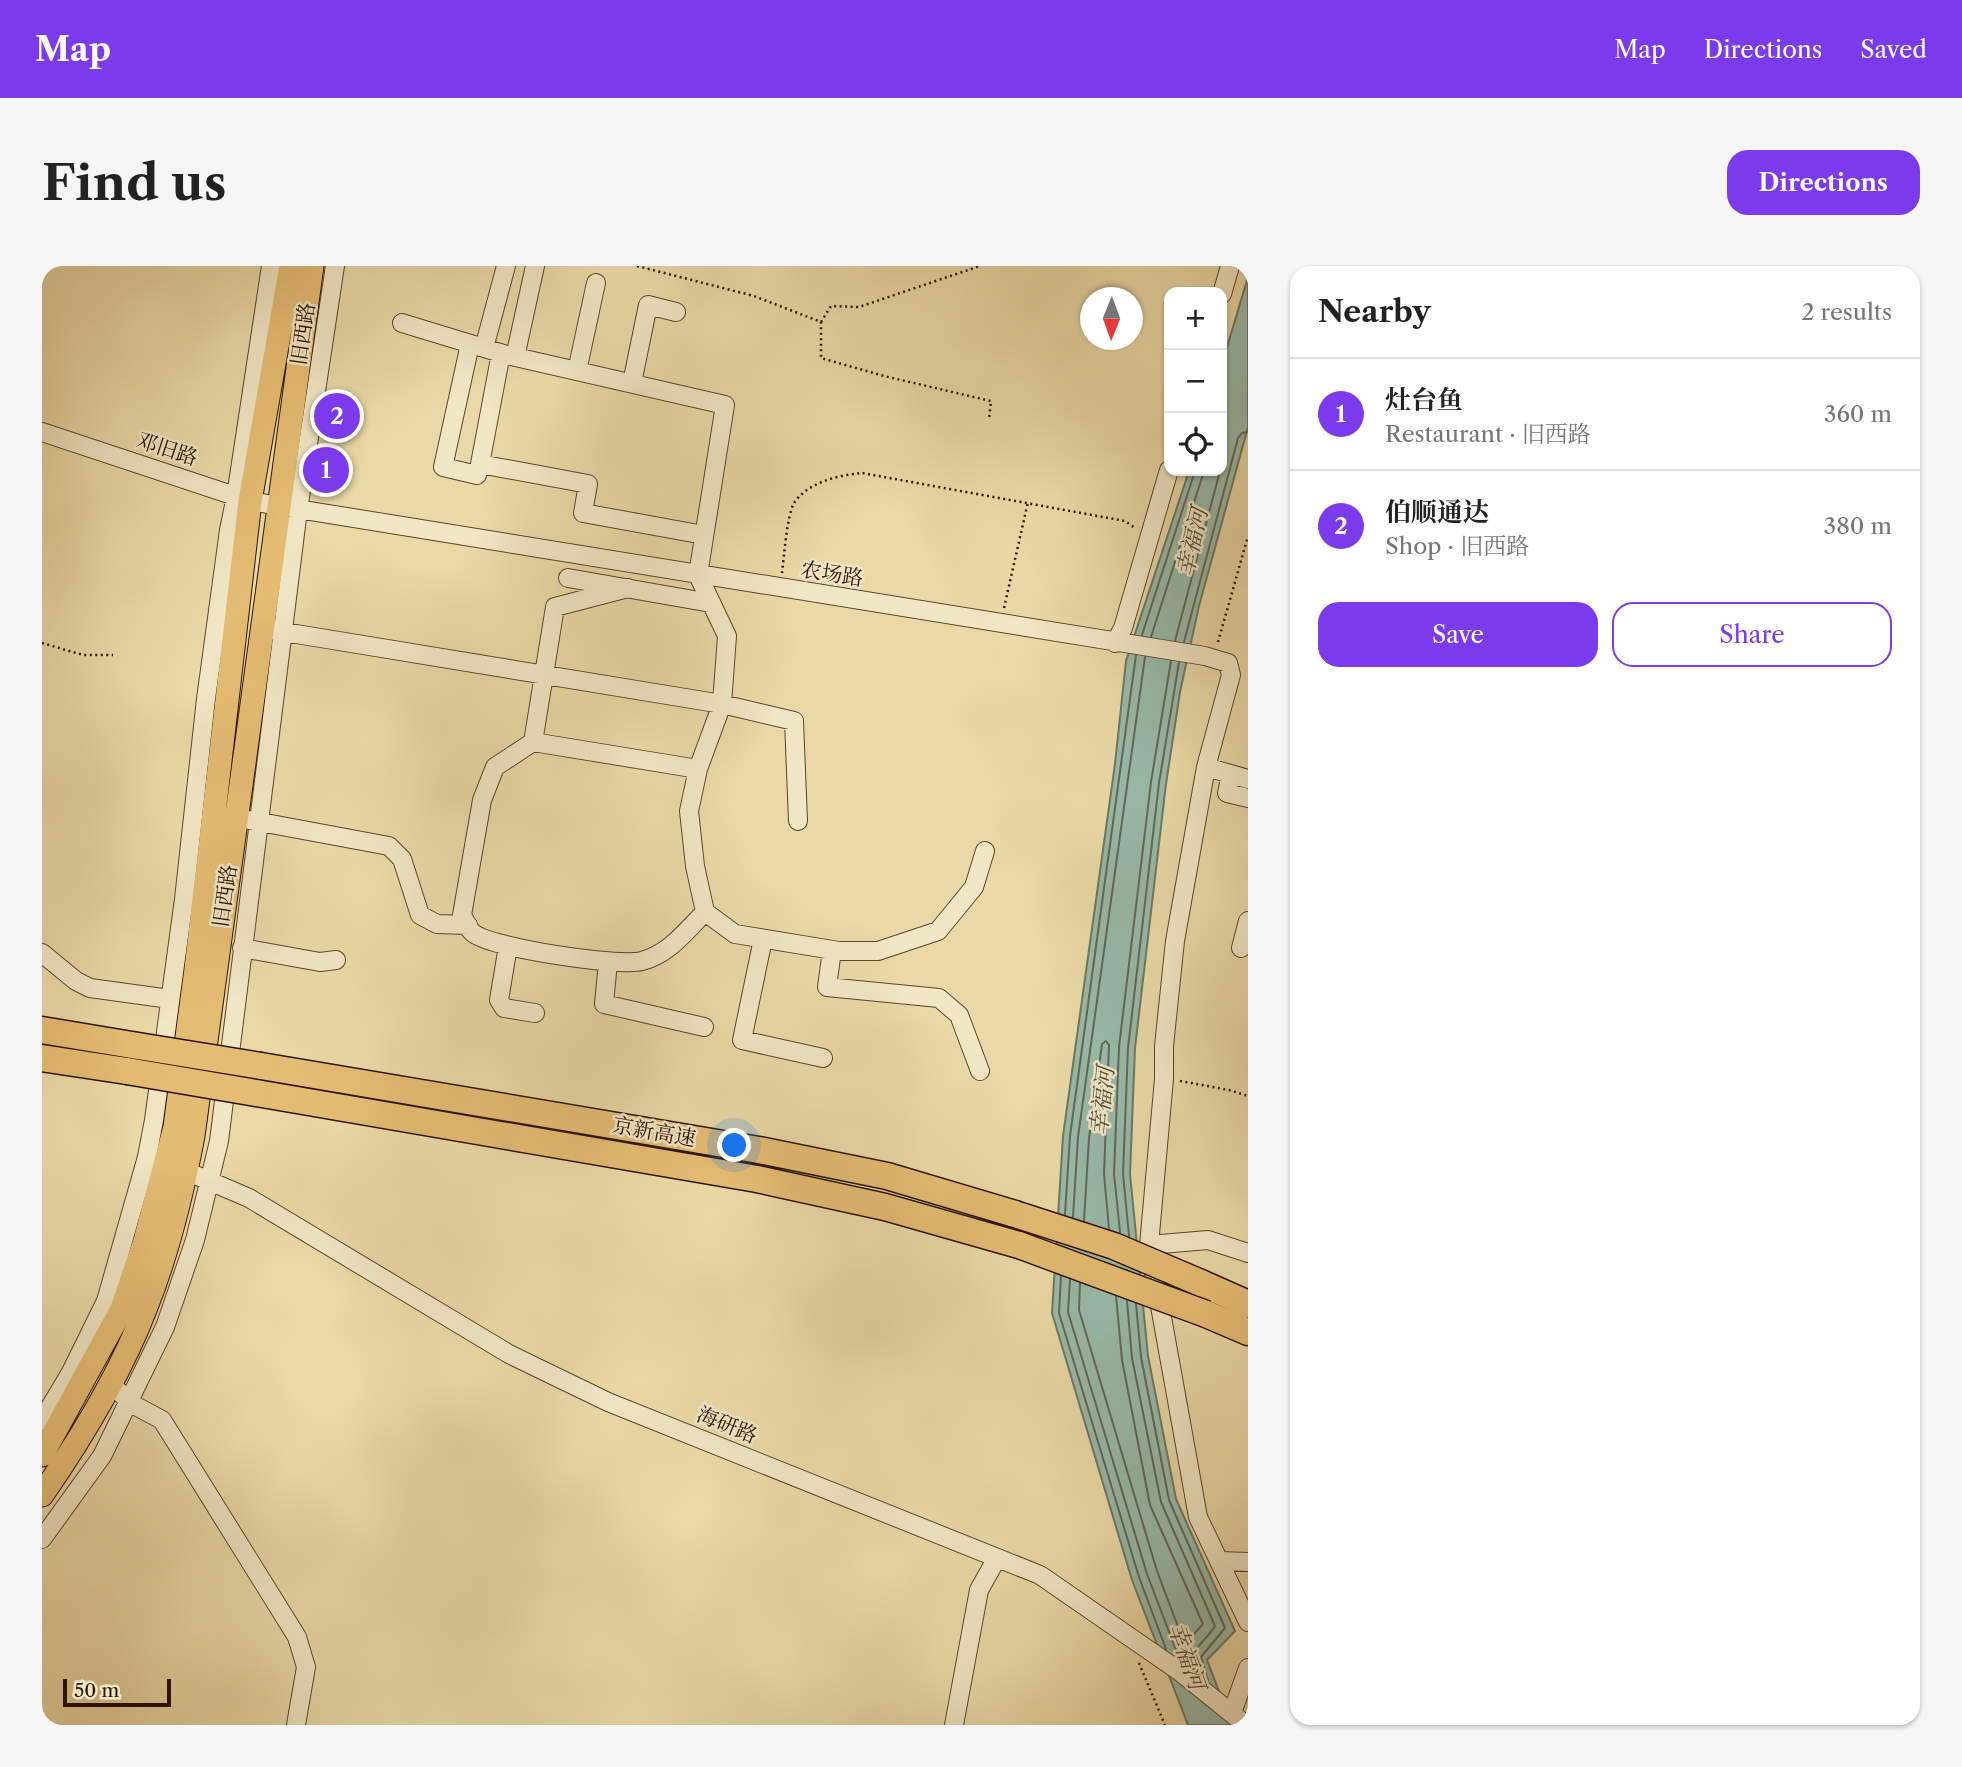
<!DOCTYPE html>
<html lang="en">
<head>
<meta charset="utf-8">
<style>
	:root { --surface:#fff; --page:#f6f6f6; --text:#222; --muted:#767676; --line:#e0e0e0; --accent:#7c3aed }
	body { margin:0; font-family:"Libre Caslon Text","Noto Serif SC",serif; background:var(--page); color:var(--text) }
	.controls { position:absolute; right:21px; top:21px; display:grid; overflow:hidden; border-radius:14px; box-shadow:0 2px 5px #0004 }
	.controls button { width:63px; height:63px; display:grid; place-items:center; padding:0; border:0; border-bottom:2px solid var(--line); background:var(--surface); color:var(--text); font:35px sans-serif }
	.compass { position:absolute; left:1038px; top:21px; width:63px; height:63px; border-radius:50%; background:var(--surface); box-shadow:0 2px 5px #0004; rotate:181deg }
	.scale { position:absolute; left:21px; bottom:18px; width:108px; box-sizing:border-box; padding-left:7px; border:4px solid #2d1400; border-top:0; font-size:19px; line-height:24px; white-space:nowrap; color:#2d1400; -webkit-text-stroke:5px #f1e6c5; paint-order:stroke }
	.you { position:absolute; left:693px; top:880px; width:24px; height:24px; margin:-18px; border:5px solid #fff; border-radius:50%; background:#1a73e8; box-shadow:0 0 0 10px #1a73e833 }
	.badge { display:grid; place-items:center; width:46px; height:46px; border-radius:50%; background:var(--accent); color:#fff; font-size:23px; font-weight:700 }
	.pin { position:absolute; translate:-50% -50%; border:4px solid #fff; box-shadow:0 2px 7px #0006 }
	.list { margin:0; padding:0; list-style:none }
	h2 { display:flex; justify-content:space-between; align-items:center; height:91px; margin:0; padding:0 28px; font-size:30px }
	h2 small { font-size:23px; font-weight:400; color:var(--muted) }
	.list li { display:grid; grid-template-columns:46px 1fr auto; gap:21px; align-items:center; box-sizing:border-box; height:112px; padding:0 28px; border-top:2px solid var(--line) }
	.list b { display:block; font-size:26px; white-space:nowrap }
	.list p { margin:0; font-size:23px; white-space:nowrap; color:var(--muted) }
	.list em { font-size:23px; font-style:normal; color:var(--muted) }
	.actions { display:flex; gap:14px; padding:21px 28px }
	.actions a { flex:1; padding:16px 0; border:2px solid var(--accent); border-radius:21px; text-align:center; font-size:24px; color:var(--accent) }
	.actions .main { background:var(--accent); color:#fff }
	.icon { flex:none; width:38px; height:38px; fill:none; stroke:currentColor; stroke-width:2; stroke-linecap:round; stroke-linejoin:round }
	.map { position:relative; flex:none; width:1206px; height:1459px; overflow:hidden; border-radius:21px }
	header { display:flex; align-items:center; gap:42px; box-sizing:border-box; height:98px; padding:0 35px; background:var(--accent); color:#fff }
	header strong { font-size:33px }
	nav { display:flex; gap:38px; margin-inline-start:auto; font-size:24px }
	.intro { display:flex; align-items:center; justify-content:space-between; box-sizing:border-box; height:168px; padding:0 42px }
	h1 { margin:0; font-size:49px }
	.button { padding:18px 32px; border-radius:21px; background:var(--accent); color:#fff; font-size:24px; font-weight:700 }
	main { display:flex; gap:42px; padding:0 42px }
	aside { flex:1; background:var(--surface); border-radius:21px; box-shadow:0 2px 5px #0004 }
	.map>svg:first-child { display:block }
</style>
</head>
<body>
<header>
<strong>Map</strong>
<nav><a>Map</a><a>Directions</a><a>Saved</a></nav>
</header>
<div class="intro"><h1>Find us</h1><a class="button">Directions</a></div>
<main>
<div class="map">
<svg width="1206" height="1459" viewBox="0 0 1206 1459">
	<rect width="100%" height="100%" fill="#ead9a6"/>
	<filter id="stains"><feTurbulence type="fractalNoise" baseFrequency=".00286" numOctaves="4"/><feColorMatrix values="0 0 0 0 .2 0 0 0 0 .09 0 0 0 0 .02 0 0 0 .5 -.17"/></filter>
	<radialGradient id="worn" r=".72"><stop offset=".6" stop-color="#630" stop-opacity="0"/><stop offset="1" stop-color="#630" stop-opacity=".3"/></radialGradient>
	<path fill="#98baaa" stroke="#6d7866" stroke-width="2" d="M1206 11V161L1157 340 1138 426 1124 518 1093 782 1088 908 1106 1090 1134 1233 1193 1365 1165 1394 1190 1459H1146L1090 1314 1010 1047 1021 870 1073 498 1084 395 1147 205H1180V98Z"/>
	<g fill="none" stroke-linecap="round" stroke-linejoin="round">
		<path stroke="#626755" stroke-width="2" d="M1100 369 1153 205
			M1109 371 1162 205
			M1133 375 1178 205
			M1142 376 1196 172 1200 167 1206 166
			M1023 948 1028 870 1094 389
			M1031 951 1036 871 1103 391
			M1042 955 1047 872 1060 778 1064 775 1067 779 1062 908 1067 963
			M1078 966 1072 908 1077 781 1109 516 1129 395
			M1087 970 1081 908 1086 782 1117 517 1137 396
			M1019 1010 1017 1047 1097 1311 1124 1383
			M1028 1014 1026 1046 1105 1308 1137 1392
			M1038 1017 1037 1044 1115 1305 1141 1374 1145 1376 1161 1358 1108 1239 1080 1094 1074 1030
			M1085 1035 1090 1092 1119 1236 1173 1360C1164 1376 1145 1383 1152 1404
			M1094 1038 1099 1091 1127 1234 1183 1362 1159 1391 1166 1415"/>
		<g stroke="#5c452a" stroke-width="20">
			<path id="minor" d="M1180 28 1188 0
				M360 57 465 89 683 139 656 309 685 370 680 438 656 503 647 545 653 600 663 646 693 668 797 685H836L896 665 932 621 943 585
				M428 78 401 201 435 209 438 198
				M442 82 464 0
				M459 87 438 198 546 218 541 247 662 269
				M473 91 493 0
				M535 105 554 17
				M590 117 606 39 634 46
				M0 166 208 235 237 240 1163 390 1186 397 1189 409 1164 501 1206 513
				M526 312 669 337
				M586 322 513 341 491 476 656 503
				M230 364 680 438 752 455 756 555
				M1073 377 1081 362 1127 204
				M491 476 453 501 440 534 420 649C423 654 426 663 431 667 450 682 576 701 600 695 627 688 644 665 663 646
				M1164 501 1133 675 1122 780V813L1107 979 1156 1251 1206 1356
				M1189 508 1185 527 1206 532
				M207 554 347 580 360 593 378 649 395 658 426 659
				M721 673 700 774 781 792
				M466 680 457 734 462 742 493 747
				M200 682 278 696 294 694
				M1199 682 1206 655
				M790 684 785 721 897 732 917 749 938 805
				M0 687 34 715 48 722 128 733
				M566 696 562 738 662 761
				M144 905 207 932 467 1088 566 1136 998 1309 1137 1405 1204 1459
				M1107 979 1166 974 1206 987
				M67 1117 92 1139 120 1154 255 1371 264 1401 254 1459
				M0 1155 29 1106 64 1035 105 891 112 854 142 633 164 433 187 264 194 230 229 0
				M0 1273 60 1190 123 1061 153 974 177 875 256 244 293 0
				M1178 1295 1206 1296
				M1190 1447 1206 1402
				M912 1459 937 1324 955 1292"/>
		</g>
		<g stroke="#2d1400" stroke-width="25">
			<path id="major" d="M0 1189 80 1043 103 975 133 861 154 703 208 235 249 0
				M0 1229C40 1171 79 1107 104 1041 126 986 140 928 151 870L270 0"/>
		</g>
		<g stroke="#2d1400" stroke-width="29">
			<path id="highway" d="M0 764 90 779
				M0 792 85 805
				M219 800 717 884 845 910 973 948
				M214 827 715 913 843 941 977 979
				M1159 1017 1206 1038
				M1164 1048 1206 1066"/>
		</g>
		<path stroke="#2d1400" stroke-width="2.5" stroke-dasharray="2 3.5" stroke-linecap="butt" d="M595 0 712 30 779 56V92L842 110 949 135 947 153
			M779 56 789 40 817 41 938 0
			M740 307C742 291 745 249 752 237 766 216 797 209 820 207L1083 255 1093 262
			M962 342 986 236
			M1176 376 1206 270
			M0 377 41 389H71
			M1138 815 1187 824 1206 830
			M1097 1397 1123 1459"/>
		<use href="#minor" stroke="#f1e6c5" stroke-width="18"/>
		<use href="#major" stroke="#e5bc73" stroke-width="23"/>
		<use href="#highway" stroke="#e5bc73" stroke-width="26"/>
		<g stroke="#2d1400" stroke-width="29" stroke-linecap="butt">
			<path id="highway-bridge" d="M90 779 219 800
				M85 805 214 827
				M973 948 1072 980 1159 1017
				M977 979 1164 1048"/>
		</g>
		<use href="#highway-bridge" stroke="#e5bc73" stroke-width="26"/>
	</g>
	<g text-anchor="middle" stroke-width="5" stroke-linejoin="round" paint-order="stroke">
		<g font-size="21" fill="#2d1400" stroke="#f1e6c5">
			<text transform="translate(261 68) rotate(-82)" y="7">旧西路</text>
			<text transform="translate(125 183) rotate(18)" y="7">邓旧路</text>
			<text transform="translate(790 308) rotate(9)" y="7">农场路</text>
			<text transform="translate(183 630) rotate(-82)" y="7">旧西路</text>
			<text transform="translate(612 866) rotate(10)" y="7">京新高速</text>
			<text transform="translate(685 1159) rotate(22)" y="7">海研路</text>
		</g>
		<g font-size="23" font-style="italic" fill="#524e3c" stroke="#f1e6c5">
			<text transform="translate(1150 276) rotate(-77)" y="8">幸福河</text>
			<text transform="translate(1060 835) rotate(-84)" y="8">幸福河</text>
			<text transform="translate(1145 1390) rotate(71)" y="8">幸福河</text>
		</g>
	</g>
	<rect width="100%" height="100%" filter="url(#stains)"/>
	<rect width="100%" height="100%" fill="url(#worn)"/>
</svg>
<div class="controls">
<button>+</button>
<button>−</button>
<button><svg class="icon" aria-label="locate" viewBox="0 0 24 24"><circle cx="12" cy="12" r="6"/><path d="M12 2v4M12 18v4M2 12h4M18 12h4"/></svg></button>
</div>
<svg class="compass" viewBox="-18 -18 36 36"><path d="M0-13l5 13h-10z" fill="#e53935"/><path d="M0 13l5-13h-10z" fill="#767676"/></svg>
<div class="scale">50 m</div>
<div class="you"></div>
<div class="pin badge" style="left:284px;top:204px">1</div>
<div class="pin badge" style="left:295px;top:150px">2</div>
</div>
<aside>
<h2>Nearby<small>2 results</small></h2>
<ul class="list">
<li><span class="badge">1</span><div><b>灶台鱼</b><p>Restaurant · 旧西路</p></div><em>360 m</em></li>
<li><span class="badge">2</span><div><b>伯顺通达</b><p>Shop · 旧西路</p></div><em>380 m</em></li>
</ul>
<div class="actions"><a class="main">Save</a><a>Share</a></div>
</aside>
</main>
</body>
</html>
